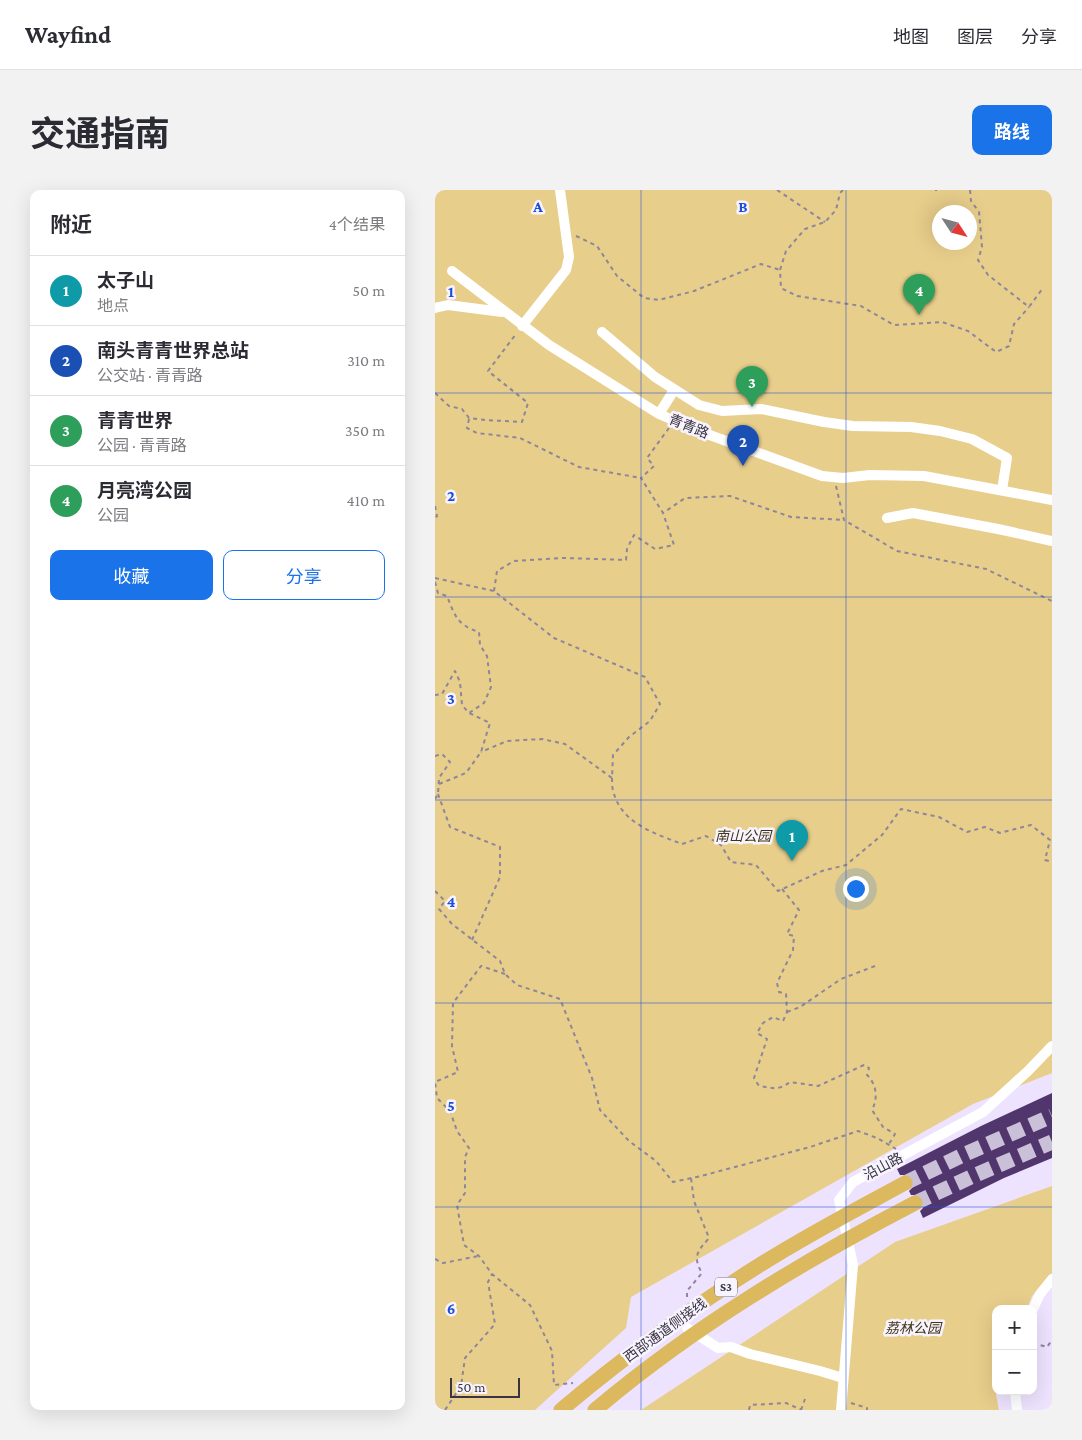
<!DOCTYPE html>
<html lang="zh">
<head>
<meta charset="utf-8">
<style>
	:root { --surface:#fff; --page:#f2f2f3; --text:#2b2b33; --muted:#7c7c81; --line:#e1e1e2; --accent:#1a73e8 }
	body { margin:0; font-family:"Crimson Pro","Noto Sans SC",serif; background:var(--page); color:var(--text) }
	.controls { position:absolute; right:15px; bottom:15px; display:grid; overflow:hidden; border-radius:10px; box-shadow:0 5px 20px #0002 }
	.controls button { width:45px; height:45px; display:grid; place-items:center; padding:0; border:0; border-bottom:1px solid var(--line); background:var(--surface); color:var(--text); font:25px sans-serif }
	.compass { position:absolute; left:497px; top:15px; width:45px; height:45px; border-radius:50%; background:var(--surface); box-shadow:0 5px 20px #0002; rotate:126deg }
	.scale { position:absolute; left:15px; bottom:12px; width:70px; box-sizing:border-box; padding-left:5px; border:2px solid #39343f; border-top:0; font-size:14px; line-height:18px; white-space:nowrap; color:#39343f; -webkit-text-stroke:4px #f8f4ff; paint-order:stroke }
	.you { position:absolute; left:420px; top:698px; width:18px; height:18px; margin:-12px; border:4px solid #fff; border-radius:50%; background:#1a73e8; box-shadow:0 0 0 8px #1a73e833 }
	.badge { display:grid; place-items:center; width:32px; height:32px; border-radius:50%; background:var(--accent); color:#fff; font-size:16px; font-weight:700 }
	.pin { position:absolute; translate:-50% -41px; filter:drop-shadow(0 1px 2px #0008) }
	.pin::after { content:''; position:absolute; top:26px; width:18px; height:15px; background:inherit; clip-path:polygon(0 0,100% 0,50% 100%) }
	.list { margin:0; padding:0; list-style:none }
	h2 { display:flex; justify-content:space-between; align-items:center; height:65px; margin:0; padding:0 20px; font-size:21px }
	h2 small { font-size:16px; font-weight:400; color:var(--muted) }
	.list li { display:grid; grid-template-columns:32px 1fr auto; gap:15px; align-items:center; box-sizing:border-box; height:70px; padding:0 20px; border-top:1px solid var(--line) }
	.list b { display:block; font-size:19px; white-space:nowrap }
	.list p { margin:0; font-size:16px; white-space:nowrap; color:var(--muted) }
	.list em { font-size:16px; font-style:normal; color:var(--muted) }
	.actions { display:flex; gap:10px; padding:15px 20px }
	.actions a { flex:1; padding:11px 0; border:1px solid var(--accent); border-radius:10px; text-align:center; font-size:18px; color:var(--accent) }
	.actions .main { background:var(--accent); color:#fff }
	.map { position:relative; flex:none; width:617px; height:1220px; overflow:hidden; border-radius:10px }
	header { display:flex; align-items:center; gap:30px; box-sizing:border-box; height:70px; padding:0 25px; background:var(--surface); border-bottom:1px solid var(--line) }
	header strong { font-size:24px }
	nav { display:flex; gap:28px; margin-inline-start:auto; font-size:18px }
	.intro { display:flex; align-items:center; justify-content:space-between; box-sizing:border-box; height:120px; padding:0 30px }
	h1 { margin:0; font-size:35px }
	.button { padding:12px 22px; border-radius:10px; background:var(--accent); color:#fff; font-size:18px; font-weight:700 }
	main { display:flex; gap:30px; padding:0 30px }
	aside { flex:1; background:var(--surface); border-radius:10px; box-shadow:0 5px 20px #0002 }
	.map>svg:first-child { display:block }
</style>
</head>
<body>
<header>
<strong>Wayfind</strong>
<nav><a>地图</a><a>图层</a><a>分享</a></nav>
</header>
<div class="intro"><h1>交通指南</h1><a class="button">路线</a></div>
<main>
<aside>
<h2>附近<small>4个结果</small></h2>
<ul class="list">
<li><span class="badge" style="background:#0f9aa8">1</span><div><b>太子山</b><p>地点</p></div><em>50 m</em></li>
<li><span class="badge" style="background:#1a4fb4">2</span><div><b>南头青青世界总站</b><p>公交站 · 青青路</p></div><em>310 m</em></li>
<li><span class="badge" style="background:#2e9e5b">3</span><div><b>青青世界</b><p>公园 · 青青路</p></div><em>350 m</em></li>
<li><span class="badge" style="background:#2e9e5b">4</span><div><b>月亮湾公园</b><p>公园</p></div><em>410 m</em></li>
</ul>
<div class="actions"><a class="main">收藏</a><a>分享</a></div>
</aside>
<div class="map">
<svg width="617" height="1220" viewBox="0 0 617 1220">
	<rect width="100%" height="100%" fill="#eee3fe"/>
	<path fill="#e8ce8b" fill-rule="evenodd" d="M0 0H617V883L538 914 196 1107 191 1138 100 1220H0ZM504 22H534V52H504Z
		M617 996V1083L597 1106 592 1119H561L559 1194 564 1220H206L460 1052Z"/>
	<path fill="#50366d" d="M617 903V968L569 988 488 1028 485 1021 488 1018V1009L485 1005H476L474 1001 478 997V989L474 985H465L462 979 546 936Z"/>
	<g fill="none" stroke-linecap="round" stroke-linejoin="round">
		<path stroke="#cac0d8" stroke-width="15" stroke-dasharray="15 8" stroke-linecap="butt" d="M470 993 528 965 617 926
			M480 1013 536 987 617 952"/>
		<path stroke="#8e8699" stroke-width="2" stroke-dasharray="4 4" stroke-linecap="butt" d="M342 0 390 32
			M408 0 405 3 401 20 390 32 370 39 351 61 345 80 346 98 362 106 426 116 459 135 507 132 533 141 561 162 574 156 579 134 594 117
			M500 0H502
			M535 0 536 11 544 22 547 57 543 70 553 85 594 117 608 98
			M141 46 162 56 182 86 209 108 224 110 259 101 326 74 345 80
			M0 203 14 216 27 219 34 228 50 230 87 232 93 213 53 181 81 144
			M34 229 32 238 42 243 85 248 144 277 206 288
			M234 238 212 268 219 276 206 288 228 323 250 308 295 306 356 327 409 330
			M401 296 409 330 462 361 551 379 617 411
			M0 316 2 326 0 328
			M0 388 59 401 119 448 210 487 225 514 215 531 194 547 178 565 177 588 130 554 107 549 72 551 46 562
			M0 392 3 403 12 406C20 426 22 435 44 442L45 455 52 466 56 497 49 513 34 523 27 515 25 492 20 481 7 504 0 505
			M59 401 62 381 79 371 129 368 191 370 192 359 199 345 220 359 239 355 228 323
			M0 566 7 564 15 572 4 588 3 604 0 609
			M177 588C177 593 177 599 179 604 188 634 221 644 247 654L271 646 286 655 296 672 321 675 343 701 387 681 411 675 447 645 466 619 504 627 532 642 550 637 565 643 596 635 615 650 610 670 617 672
			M4 594 31 583 46 562 55 533 34 523
			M3 604 15 637 65 657V687L37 750
			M347 699 364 720 352 744 359 746 358 760 342 793 344 802 351 804 352 822 348 831 338 827 328 833 322 843 332 849 319 888 324 896C338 898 343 901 355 892L383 896 429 875 434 878 432 885C442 895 443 908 437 920L448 937 460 944 454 954
			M0 701 10 711 4 719 17 734 65 771 70 784 82 795 125 809 157 888 165 920 194 951 221 971 238 992 266 986 375 957 423 941 442 948 461 959
			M70 784 46 776 18 813 17 856 23 882 0 892 2 908 15 921 22 941 34 958 30 967V1003L22 1015 29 1055 44 1066 57 1084 95 1115 117 1161 119 1195 138 1193
			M352 822 365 817 406 789 440 776
			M0 1069 8 1073 44 1066
			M252 1107V1101L267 1083C257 1066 263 1061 274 1048L259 1011 256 988
			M598 1153 612 1157 617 1150
			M416 1213 432 1218V1220
			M10 1220 26 1196 30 1168 60 1134 53 1092 57 1084
			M314 1220 315 1215 351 1213 367 1220
			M366 1220 370 1209"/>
		<path stroke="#fff" stroke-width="10" d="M17 81 114 155 224 224 261 240 387 286 408 288 435 285 489 286 617 310
			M0 118 13 115 67 122
			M87 136 131 80 134 67 125 0
			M167 142 220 187 264 215 287 221 326 219 389 232 418 236 476 237 505 241 537 249 572 268 567 300
			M224 224 239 200
			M452 328 478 323 563 339 617 351
			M598 1119 605 1104 617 1089
			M252 1138 283 1158 296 1157 315 1164 385 1181 408 1188
			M580 1201 582 1220
			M406 1220 418 1075 404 1010 418 992 548 922 593 881 617 856"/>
		<path stroke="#dcb95e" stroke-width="15" d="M126 1220C190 1166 257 1117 328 1073 374 1044 422 1019 470 993
			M160 1220C258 1137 367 1072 480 1013"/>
	</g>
	<path fill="none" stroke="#1d4ed8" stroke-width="1" stroke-opacity="0.55" d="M206 0V1220M411 0V1220M0 203H617M0 407H617M0 610H617M0 813H617M0 1017H617"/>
	<g text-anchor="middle" stroke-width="5" stroke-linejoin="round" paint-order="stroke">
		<rect fill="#f8f4ff" stroke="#726e79" stroke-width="1" x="280" y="1087.5" width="22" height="19" rx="4"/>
		<g font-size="12" font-weight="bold" fill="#39343f">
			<text x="291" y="1101">S3</text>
		</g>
		<g font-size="14" fill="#39343f" stroke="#f8f4ff">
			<text transform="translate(254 236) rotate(22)" y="5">青青路</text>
			<text transform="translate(448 976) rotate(-28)" y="5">沿山路</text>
			<text transform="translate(230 1140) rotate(-36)" y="5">西部通道侧接线</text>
		</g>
		<g font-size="14" font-style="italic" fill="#403415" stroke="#f8f4ff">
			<text x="308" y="651">南山公园</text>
			<text x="478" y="1143">荔林公园</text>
		</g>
	</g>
	<g font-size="16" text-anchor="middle" font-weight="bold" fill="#1d4ed8" stroke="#f8f4ff" stroke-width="5" stroke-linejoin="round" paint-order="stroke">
		<text x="103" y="22">A</text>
		<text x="308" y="22">B</text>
		<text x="16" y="107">1</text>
		<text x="16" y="311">2</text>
		<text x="16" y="514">3</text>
		<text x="16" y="717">4</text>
		<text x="16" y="921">5</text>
		<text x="16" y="1124">6</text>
	</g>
</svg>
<div class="controls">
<button>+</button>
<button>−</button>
</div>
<svg class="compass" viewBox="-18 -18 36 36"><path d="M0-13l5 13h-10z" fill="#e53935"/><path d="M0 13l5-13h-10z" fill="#7c7c81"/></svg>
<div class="scale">50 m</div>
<div class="you"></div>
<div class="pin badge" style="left:357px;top:671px;background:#0f9aa8">1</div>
<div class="pin badge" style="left:308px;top:276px;background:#1a4fb4">2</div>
<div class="pin badge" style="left:317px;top:217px;background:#2e9e5b">3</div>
<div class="pin badge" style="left:484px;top:125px;background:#2e9e5b">4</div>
</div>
</main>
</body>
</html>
